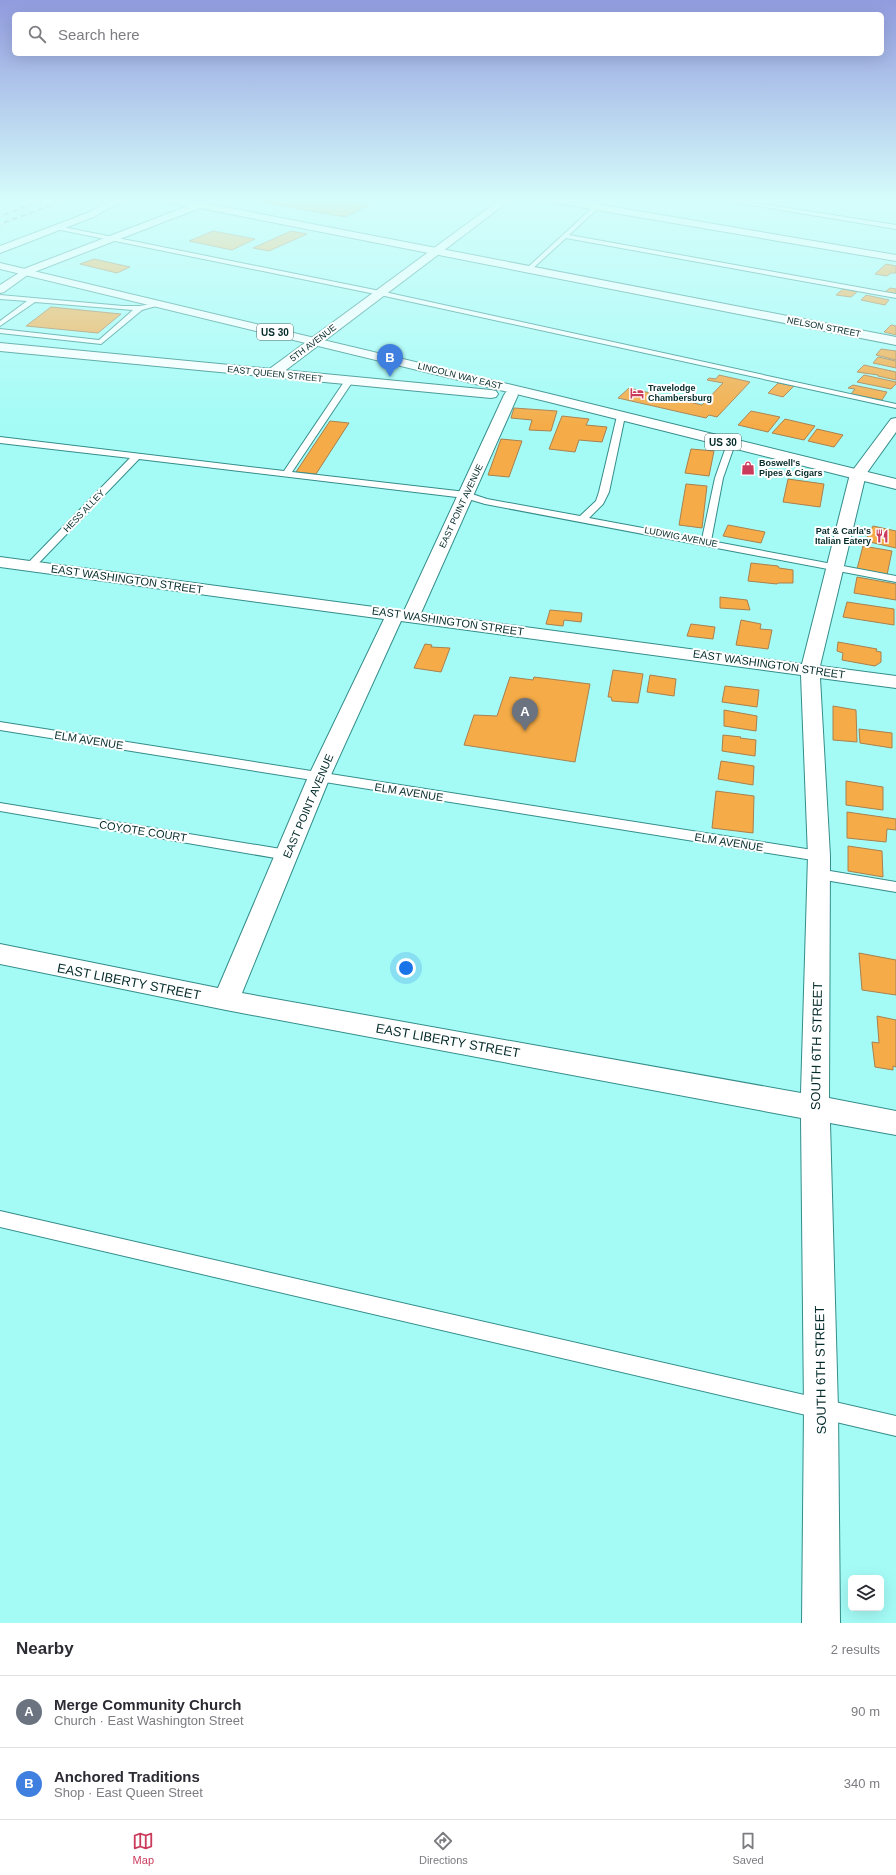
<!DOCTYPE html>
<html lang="en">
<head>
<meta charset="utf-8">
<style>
	:root { --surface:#fff; --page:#f7f7f7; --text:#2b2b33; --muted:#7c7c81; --line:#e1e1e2; --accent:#cb3c5c }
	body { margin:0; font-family:Helvetica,sans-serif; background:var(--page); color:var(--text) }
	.controls { position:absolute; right:12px; bottom:12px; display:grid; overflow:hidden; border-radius:6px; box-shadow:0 4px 16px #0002 }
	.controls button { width:36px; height:36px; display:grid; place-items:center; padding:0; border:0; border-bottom:1px solid var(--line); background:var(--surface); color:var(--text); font:20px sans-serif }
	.you { position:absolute; left:406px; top:968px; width:14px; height:14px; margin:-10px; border:3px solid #fff; border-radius:50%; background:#1a73e8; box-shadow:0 0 0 6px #1a73e833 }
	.badge { display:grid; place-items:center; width:26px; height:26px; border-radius:50%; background:var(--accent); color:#fff; font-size:13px; font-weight:700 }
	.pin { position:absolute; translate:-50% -33px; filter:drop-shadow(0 1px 2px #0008) }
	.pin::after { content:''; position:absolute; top:21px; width:14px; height:12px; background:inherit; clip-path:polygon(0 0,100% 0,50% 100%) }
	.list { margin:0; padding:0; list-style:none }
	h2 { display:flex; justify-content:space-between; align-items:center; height:52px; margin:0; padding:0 16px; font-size:17px }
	h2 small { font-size:13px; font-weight:400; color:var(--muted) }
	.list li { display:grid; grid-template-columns:26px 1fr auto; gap:12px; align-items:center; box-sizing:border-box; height:72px; padding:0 16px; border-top:1px solid var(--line) }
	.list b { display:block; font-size:15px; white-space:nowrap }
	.list p { margin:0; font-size:13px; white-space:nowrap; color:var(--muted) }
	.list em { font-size:13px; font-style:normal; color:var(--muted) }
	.icon { flex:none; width:22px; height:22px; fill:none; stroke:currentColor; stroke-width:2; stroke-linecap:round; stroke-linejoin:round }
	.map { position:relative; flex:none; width:896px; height:1623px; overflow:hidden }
	.search { position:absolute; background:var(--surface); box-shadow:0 4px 16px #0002; left:12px; right:12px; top:12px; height:44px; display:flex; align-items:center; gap:10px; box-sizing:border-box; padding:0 14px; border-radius:6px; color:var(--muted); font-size:15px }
	.sheet { height:196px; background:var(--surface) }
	nav { display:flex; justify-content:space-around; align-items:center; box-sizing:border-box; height:56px; border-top:1px solid var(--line); background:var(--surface); font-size:11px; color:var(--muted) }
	nav a { display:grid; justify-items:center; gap:2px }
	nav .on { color:var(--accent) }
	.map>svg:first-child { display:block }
</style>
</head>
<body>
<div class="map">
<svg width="896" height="1623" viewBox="0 0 896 1623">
	<rect width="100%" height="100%" fill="#a4fbf6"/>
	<path fill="#f5ac48" stroke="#a9804e" d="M269 198H329L370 205 345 217 260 202Z
		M213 231 255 239 232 250 189 241Z
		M291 231 307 234 269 251 253 248Z
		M94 259 130 267 117 273 80 264Z
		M886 264 896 266V273H891L887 276 875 274Z
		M890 288 896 289V294L885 292Z
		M843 289 857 292 851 297 836 295Z
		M866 295 889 300 885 305 861 300Z
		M51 307 121 314 98 333 26 326Z
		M891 325 896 326V335L884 332Z
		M881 349 896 351V360L876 355Z
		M878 357 896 361V368L873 363Z
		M864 365 896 372V380L878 376V375L857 372Z
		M719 375 750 382 717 417 709 415 706 418 618 398 629 388 702 405 723 383 707 380 709 378 716 379Z
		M864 375 896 382V384L891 389 857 382Z
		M778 383 794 386 783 397 768 393Z
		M853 385 887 392 882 400 851 394 855 389 848 388Z
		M514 408 557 411 551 431 529 430 532 420 511 418Z
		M751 411 780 417 768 432 738 425Z
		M562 416 589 419 586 425 607 427 602 442 579 440 575 452 549 449Z
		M785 419 815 426 804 440 772 433Z
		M330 421 349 423 316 474 296 472Z
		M817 429 843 435 834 447 808 441Z
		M501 439 522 441 509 477 488 475Z
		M691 449 714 451 709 476 685 473Z
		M788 479 824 484 820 507 783 502Z
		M686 484 707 486 702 528 679 525Z
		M728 525 765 532 761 543 723 536Z
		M873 526 896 531V548L865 541Z
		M863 546 892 551 887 575 857 569Z
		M751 563 778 566 779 568 793 570V583H778L777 584 748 581Z
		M857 577 896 584V600L854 593Z
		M720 597 747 600 750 610 720 608Z
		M847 602 894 609V625L843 617Z
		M550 610 582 613 581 622 564 620 563 626 546 624Z
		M741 620 761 624 760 629 772 630 768 649 736 645Z
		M691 624 715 627 713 639 687 636Z
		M838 642 877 649 876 651 881 652V662L875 666 842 660 843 653 837 651Z
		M425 644 432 645 431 647 450 648 441 672 414 668Z
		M613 670 643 674 638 703 612 701 611 697H608Z
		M650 675 676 679 674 696 647 692Z
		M510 677 533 680 534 677 590 684 575 762 464 745 474 715 497 716Z
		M725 686 759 690 757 707 722 702Z
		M833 706 856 710 857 742 833 740Z
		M724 710 757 716 756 731 724 726Z
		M859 729 892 733V748L860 743Z
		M723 735 741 737 740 738 756 740 755 756 722 751Z
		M721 761 754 766 753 785 718 779Z
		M846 781 883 787V810L846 805Z
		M716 791 754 796 753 833 712 828Z
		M847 812 896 819V830L887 829 886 842 847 838Z
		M848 846 882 851 883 877 848 871Z
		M859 953 896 960V995L862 990Z
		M877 1016 896 1020V1067L893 1066V1070L875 1067 872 1042 879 1043Z"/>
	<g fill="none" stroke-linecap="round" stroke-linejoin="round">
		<g stroke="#348d8a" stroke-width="2">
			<path id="lane" d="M603 198H609L569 235 896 294V298L566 238 531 270H527V268Z
				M710 198H724L896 225V229Z
				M58 226 380 291 896 404V408L380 295 56 229 55 228Z
				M0 295 123 306H140L160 302 163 304 142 310 101 344 0 333V329L99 340 133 310 35 302 0 326V321L27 301 0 299Z
				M346 379H352L353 381 292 472 466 492 487 499 580 516 596 501 599 492 617 416 621 414 625 416 609 492 603 504 589 518 702 539 715 478 727 444 731 441 735 444 723 478 711 541 896 576V582L485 504 465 498 139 459 34 568 30 569 25 566 130 458 0 443V437L284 471Z
				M0 722 819 851 824 853 826 856 824 859 819 861 0 730Z
				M0 803 287 850 292 852 294 855 292 858 287 860 0 811Z
				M818 869 896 882V892L813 878 811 874 813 870Z
				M0 1211 896 1416V1436L0 1227Z"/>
		</g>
		<g stroke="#348d8a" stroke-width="2">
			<path id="street" d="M119 198H133L105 210 96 216 0 253V246L90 212 99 206Z
				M158 198H178L896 337V345L200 208 29 274 25 275 20 272 21 270 188 206 160 200Z
				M511 391 516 392 518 395 421 613 802 664 850 474 891 419 896 418V432L866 474 820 666 896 676V688L820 678 830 856 829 1098 896 1111V1135L830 1123 838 1409 840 1623H802L804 1409 801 1118 226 1010 0 964V944L218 988 308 777 384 619 0 567V557L404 611 504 395 506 392ZM401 621 801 675 808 856 801 1093 242 993 330 777Z"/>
		</g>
		<g stroke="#348d8a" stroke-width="2">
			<path id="secondary" d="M502 198H513L278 376H268L266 373 268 370Z
				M539 198H561L896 255V261L544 201Z
				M25 269 30 272 29 274 4 292 0 293V285Z"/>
		</g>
		<g stroke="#348d8a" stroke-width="2">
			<path id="highway" d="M0 263 550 394 896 479V489L549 402 0 269Z
				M0 343 491 390 496 391 498 394 496 397 491 398 0 351Z"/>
		</g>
		<use href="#lane" fill="#fff" fill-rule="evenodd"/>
		<use href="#street" fill="#fff" fill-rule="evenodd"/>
		<use href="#secondary" fill="#fff" fill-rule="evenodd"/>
		<use href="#highway" fill="#fff" fill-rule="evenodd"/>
		<g stroke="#559491" stroke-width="2">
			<path id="rail" d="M0 216 50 198
				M0 224 71 198"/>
		</g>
		<use href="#rail" stroke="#fff" stroke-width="1.5" stroke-dasharray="4.5" stroke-linecap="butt"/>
	</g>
	<linearGradient id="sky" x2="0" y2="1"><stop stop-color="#919bde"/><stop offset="0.47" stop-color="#d6fdfb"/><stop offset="1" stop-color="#d6fdfb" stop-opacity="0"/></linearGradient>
	<rect width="896" height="425" fill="url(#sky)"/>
	<defs>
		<g id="hotel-bare" transform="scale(1.08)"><path d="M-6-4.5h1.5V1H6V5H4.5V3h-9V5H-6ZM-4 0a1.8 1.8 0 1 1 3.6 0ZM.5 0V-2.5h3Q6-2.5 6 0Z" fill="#cb3c5c" stroke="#fff" stroke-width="2.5" paint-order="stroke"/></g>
		<g id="shop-bare" transform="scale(1.08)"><path d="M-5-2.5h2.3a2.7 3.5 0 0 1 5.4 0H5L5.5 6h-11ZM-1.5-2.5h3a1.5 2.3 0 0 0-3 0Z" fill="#cb3c5c" stroke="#fff" stroke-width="2.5" paint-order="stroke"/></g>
		<g id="restaurant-bare" transform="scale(1.08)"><path d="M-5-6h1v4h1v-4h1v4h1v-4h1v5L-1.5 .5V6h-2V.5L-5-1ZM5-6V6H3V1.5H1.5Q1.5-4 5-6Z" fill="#cb3c5c" stroke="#fff" stroke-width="2.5" paint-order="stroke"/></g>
	</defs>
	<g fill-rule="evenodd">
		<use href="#hotel-bare" x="637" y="393"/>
		<use href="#shop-bare" x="748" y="468"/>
		<use href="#restaurant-bare" x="882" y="536"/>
	</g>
	<g text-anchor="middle" stroke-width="4" stroke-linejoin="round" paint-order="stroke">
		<g font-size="9" fill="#042b2a" stroke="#fff">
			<text transform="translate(824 327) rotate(11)" y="3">NELSON STREET</text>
			<text transform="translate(313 343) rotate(-37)" y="3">5TH AVENUE</text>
			<text transform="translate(275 374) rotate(6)" y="3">EAST QUEEN STREET</text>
			<text transform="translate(460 376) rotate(14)" y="3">LINCOLN WAY EAST</text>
			<text transform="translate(461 506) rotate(-65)" y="3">EAST POINT AVENUE</text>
			<text transform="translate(84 511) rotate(-46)" y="3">HESS ALLEY</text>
			<text transform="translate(681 537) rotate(11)" y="3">LUDWIG AVENUE</text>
		</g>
		<g font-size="9" font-weight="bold" fill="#042b2a" stroke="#fff" text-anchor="start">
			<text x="648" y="391">Travelodge<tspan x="648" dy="10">Chambersburg</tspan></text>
			<text x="759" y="466">Boswell's<tspan x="759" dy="10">Pipes &amp; Cigars</tspan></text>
			<text x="871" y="534" text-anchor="end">Pat &amp; Carla's<tspan x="871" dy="10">Italian Eatery</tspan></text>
		</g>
		<g fill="#fff" stroke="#4f6b6a" stroke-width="1">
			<rect x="257" y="324" width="36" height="16" rx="3"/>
			<rect x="705" y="434" width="36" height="16" rx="3"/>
		</g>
		<g font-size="10" font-weight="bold" fill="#042b2a">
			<text x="275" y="336">US 30</text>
			<text x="723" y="446">US 30</text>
		</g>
		<g font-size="11" fill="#042b2a" stroke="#fff">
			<text transform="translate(127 579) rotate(8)" y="4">EAST WASHINGTON STREET</text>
			<text transform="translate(448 621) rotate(8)" y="4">EAST WASHINGTON STREET</text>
			<text transform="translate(769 664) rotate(8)" y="4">EAST WASHINGTON STREET</text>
			<text transform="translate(89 740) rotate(9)" y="4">ELM AVENUE</text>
			<text transform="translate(409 792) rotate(9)" y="4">ELM AVENUE</text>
			<text transform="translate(308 806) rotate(-67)" y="4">EAST POINT AVENUE</text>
			<text transform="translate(143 831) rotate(9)" y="4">COYOTE COURT</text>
			<text transform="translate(729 842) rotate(9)" y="4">ELM AVENUE</text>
		</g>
		<g font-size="13" fill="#042b2a" stroke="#fff">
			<text transform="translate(129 981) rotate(11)" y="5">EAST LIBERTY STREET</text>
			<text transform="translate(448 1040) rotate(10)" y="5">EAST LIBERTY STREET</text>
			<text transform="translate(816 1046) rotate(-89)" y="5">SOUTH 6TH STREET</text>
			<text transform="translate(820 1370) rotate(-91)" y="5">SOUTH 6TH STREET</text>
		</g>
	</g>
</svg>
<div class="controls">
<button><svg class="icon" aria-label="layers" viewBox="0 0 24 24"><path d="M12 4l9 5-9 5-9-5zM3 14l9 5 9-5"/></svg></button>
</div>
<div class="you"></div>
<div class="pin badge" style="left:525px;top:731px;background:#6b7280">A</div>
<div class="pin badge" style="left:390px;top:377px;background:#3f7fe0">B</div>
<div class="search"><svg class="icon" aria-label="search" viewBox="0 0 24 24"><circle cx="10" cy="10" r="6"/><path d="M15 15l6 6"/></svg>Search here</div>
</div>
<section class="sheet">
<h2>Nearby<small>2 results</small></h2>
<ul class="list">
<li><span class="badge" style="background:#6b7280">A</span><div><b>Merge Community Church</b><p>Church · East Washington Street</p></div><em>90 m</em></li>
<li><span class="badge" style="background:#3f7fe0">B</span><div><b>Anchored Traditions</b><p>Shop · East Queen Street</p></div><em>340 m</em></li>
</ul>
</section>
<nav>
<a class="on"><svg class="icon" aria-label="map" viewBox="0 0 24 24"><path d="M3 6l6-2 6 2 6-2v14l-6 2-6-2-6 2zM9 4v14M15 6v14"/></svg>Map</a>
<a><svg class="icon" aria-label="directions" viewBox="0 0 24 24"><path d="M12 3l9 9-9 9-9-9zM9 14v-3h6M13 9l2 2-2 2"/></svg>Directions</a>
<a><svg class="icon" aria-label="saved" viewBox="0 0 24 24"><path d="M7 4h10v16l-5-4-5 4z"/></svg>Saved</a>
</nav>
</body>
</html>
